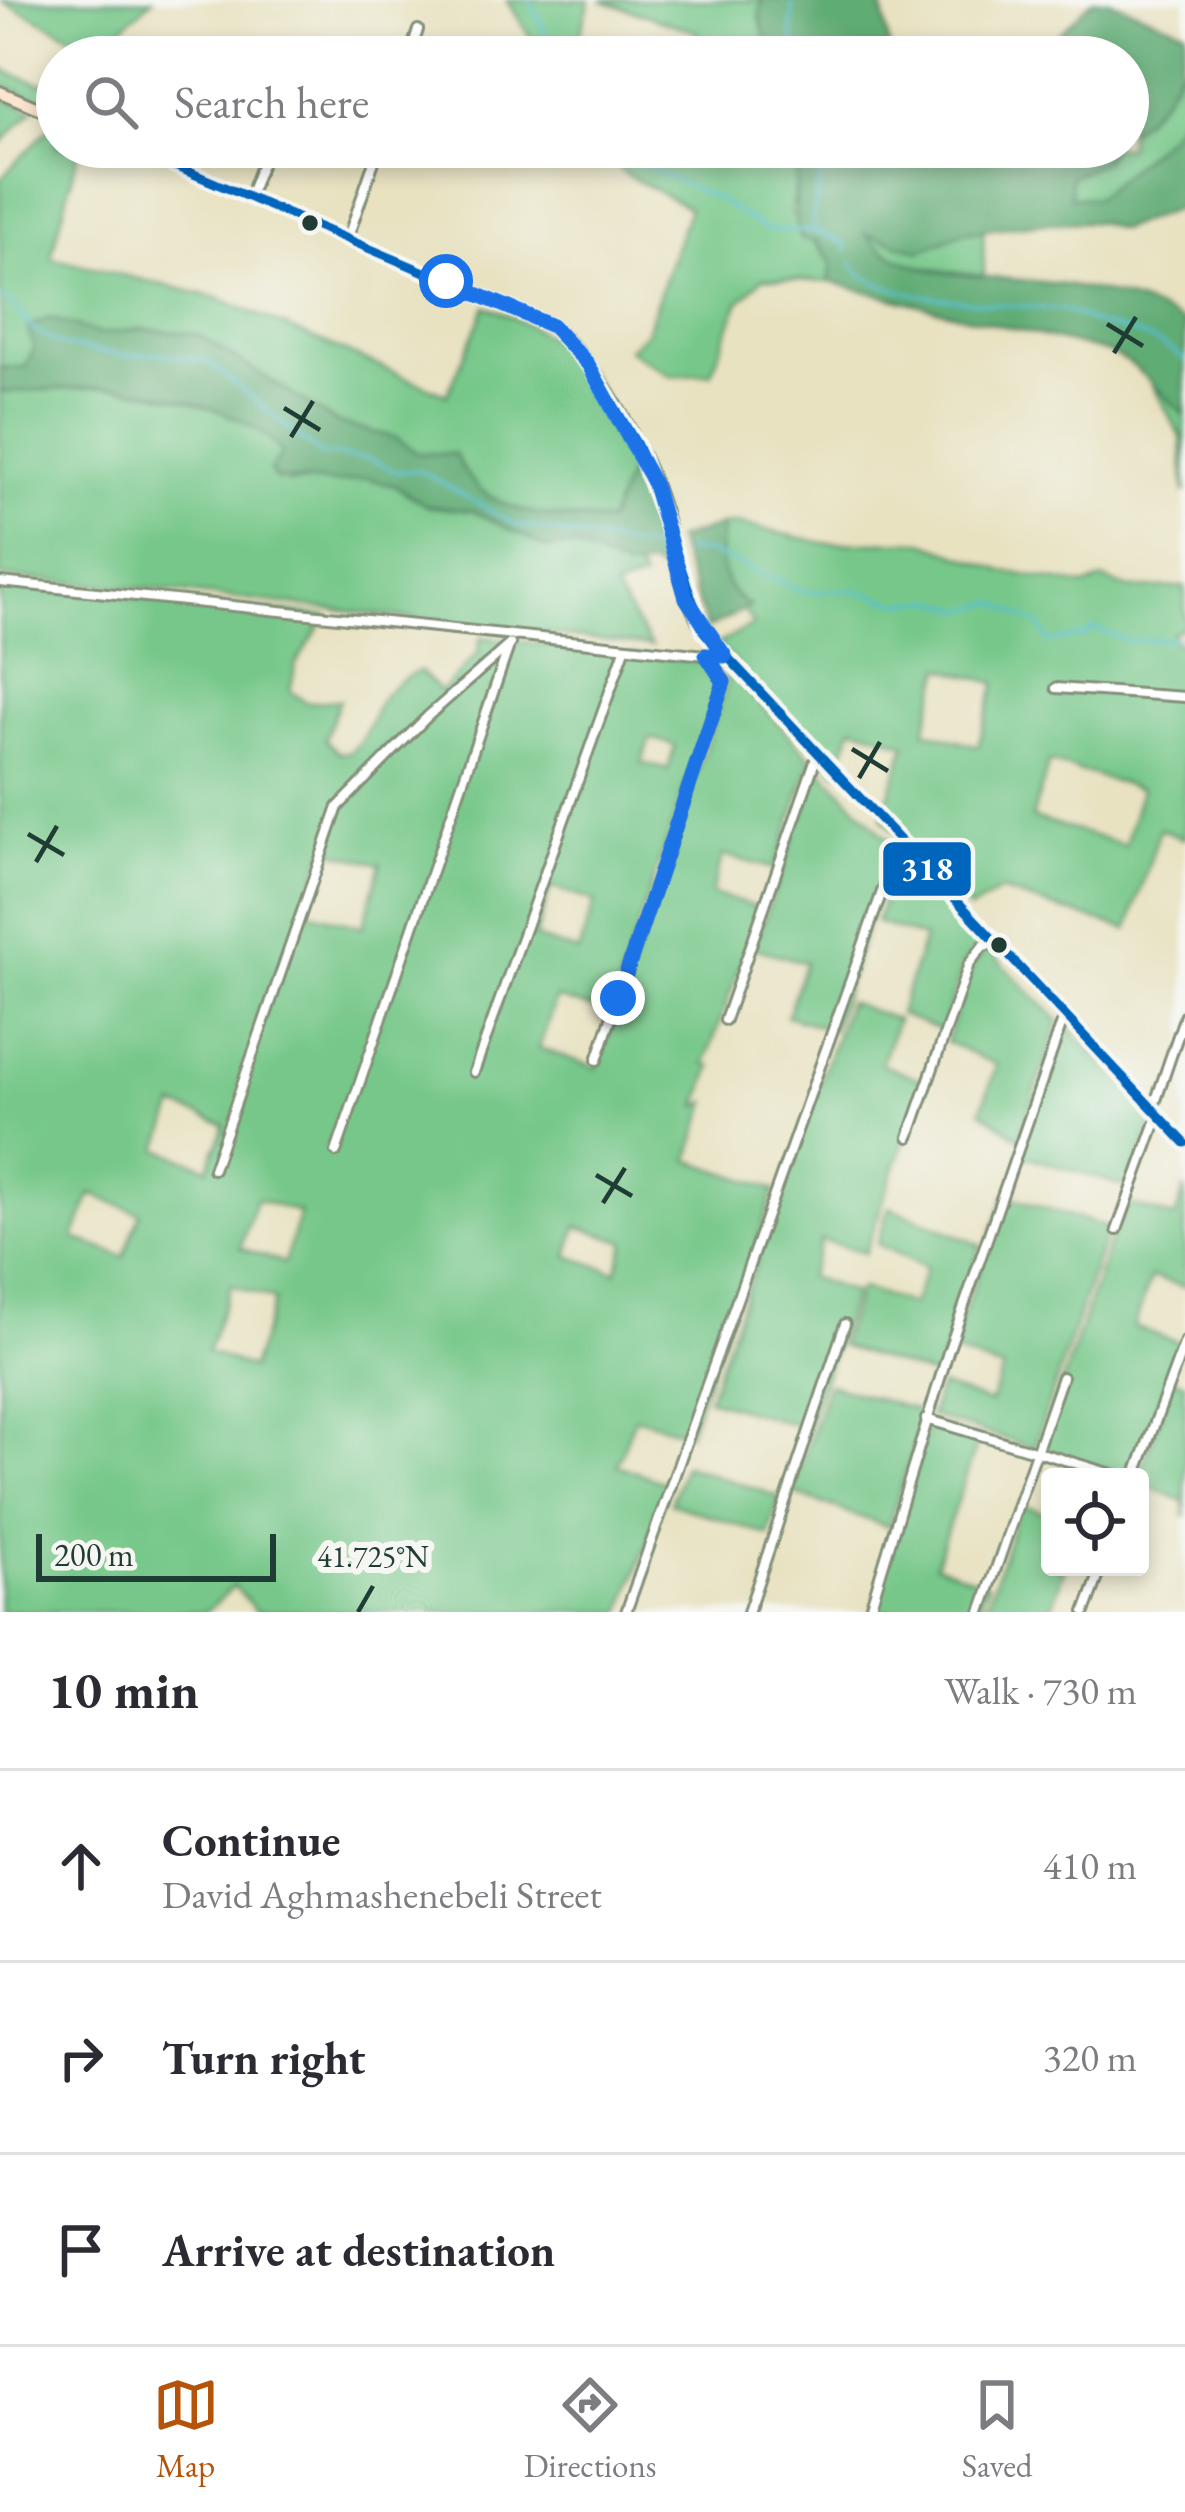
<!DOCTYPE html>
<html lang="en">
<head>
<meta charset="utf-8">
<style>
	:root { --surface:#fff; --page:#f2f2f3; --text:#2b2b33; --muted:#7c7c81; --line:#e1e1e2; --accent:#b45309 }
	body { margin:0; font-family:"EB Garamond",serif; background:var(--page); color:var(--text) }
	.controls { position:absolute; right:36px; bottom:36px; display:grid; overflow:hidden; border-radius:12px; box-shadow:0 6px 18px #0003 }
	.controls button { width:108px; height:108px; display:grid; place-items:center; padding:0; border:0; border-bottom:3px solid var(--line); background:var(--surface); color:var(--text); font:60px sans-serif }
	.scale { position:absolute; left:36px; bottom:30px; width:240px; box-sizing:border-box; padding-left:12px; border:6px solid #1f3d34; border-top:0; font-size:33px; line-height:42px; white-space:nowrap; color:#1f3d34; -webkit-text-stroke:9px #f6f6f2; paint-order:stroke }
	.stop { position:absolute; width:36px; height:36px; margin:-27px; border:9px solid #1a73e8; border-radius:50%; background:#fff }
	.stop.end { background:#1a73e8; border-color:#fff; box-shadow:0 3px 12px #0008 }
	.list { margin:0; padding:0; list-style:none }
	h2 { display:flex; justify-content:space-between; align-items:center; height:156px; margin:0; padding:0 48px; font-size:51px }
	h2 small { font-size:39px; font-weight:400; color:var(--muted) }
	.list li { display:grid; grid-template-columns:78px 1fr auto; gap:36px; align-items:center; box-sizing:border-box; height:192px; padding:0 48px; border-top:3px solid var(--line) }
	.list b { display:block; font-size:45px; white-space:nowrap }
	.list p { margin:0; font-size:39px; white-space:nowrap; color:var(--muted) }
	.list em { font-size:39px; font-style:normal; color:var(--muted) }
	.icon { flex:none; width:66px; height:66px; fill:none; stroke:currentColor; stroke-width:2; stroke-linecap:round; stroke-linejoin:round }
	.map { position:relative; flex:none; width:1185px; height:1612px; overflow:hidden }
	.search { position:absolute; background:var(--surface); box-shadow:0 6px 18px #0003; left:36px; right:36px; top:36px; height:132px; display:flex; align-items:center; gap:30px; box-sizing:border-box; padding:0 42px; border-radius:66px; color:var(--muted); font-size:45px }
	.sheet { height:732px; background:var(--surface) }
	nav { display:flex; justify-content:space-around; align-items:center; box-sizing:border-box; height:168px; border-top:3px solid var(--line); background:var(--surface); font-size:33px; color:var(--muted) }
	nav a { display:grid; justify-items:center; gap:6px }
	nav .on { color:var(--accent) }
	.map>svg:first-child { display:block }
</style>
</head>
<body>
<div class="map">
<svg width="1185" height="1612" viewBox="0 0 1185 1612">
	<rect width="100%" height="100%" fill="#f6f6f2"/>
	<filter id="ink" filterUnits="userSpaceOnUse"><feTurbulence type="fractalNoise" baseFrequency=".00833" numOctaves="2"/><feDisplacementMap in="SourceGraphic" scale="24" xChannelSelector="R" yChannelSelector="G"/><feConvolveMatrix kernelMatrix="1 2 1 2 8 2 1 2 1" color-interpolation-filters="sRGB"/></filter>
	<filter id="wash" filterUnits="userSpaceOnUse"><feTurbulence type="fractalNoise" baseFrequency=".004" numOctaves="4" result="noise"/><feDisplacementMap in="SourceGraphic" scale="48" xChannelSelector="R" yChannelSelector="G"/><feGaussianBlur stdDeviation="2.7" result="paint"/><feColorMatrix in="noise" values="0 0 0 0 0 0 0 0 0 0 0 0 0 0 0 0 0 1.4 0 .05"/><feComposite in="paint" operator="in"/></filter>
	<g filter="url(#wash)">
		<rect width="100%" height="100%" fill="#e8e2c1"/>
		<path fill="#76c789" stroke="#4a825e" stroke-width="3" fill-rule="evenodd" d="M0 0H152L98 49Z
			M507 0H590L574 57H543Z
			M600 0H761L760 18 771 57H690L697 32Z
			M1185 64V110L1168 135 1097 198 1070 197 1071 176 1105 160 1111 147H1128V132L1163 98Z
			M0 69 38 83 57 82V90L44 102 0 84Z
			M0 97 33 110 0 144Z
			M57 120V147H80L51 258 218 298 447 395 486 306C578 345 595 370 634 462L608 522C550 515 481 518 455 454L417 453 396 438 337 423 197 334 141 329 34 348 26 367 0 368V179Z
			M600 147H637L658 156 662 147H795L799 165 791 213 832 264 828 282 763 278 739 302 711 373 671 376 628 349 646 333 689 208 625 174Z
			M983 231 984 276C935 269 899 271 864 233L920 251 965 232Z
			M1152 384 1185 415V494L1181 437Z
			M114 387C151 391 248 411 273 439 284 452 285 467 288 483L368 478 396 486 427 506 473 511 547 548 573 546 626 569 636 568 643 579 614 589 651 646 162 590 0 577V392Z
			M738 524 824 543 921 541 1003 571 1085 586 1103 579 1129 589 1185 587V626L1172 633 1175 644 1185 643V839L1160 829 1128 930 1000 891 970 910 882 818 906 744 853 726 837 772 718 644 753 625 744 610 749 607C718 588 718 557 722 525ZM942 668 996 683 978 746 925 731ZM1049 762 1141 789 1125 845 1032 818Z
			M0 585 327 616 296 664 290 691 307 703 340 700 325 739 339 753 351 752C385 716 362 697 419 671L441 692 478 653 481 637 711 663 721 681 608 1013 556 998 539 1048 597 1068 727 684 724 667 812 759 775 869 723 855 711 894 760 908 705 1064 712 1066 698 1106 708 1102 689 1160 775 1190 688 1433 635 1417 617 1465 669 1484 622 1612H257L234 1586 206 1612H0ZM650 738 675 745 668 770 642 763ZM324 849 381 864 363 927 306 911ZM551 887 595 902 578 952 535 938ZM175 1106 225 1125 208 1168 159 1149ZM91 1194 140 1213 124 1257 74 1238ZM256 1199 300 1213 284 1263 240 1248ZM577 1226 626 1242 616 1272 568 1256ZM231 1285 275 1300 251 1368 207 1352Z
			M820 768 894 846 832 1030 787 1016 805 962 753 948Z
			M904 857 984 941 964 962 942 1031 899 1014 924 938 876 922 896 863Z
			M987 949 1059 1021 1019 1138 981 1111 997 1065 946 1042 971 967Z
			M848 1002 897 1020 881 1064 925 1081 865 1253 821 1240 809 1277 854 1293 806 1428 708 1399Z
			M1065 1023 1154 1120 1130 1188 1019 1154Z
			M1185 1188V1287L1151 1277 1134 1327 1181 1343 1132 1477 1040 1450 1111 1237 1129 1204 1175 1218Z
			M1005 1195 1111 1229 1105 1235 1034 1448 930 1416 940 1386 990 1403 1003 1370 951 1351Z
			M889 1207 981 1245 936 1377 840 1346 860 1288 912 1305 926 1268 877 1244Z
			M1173 1379 1185 1383V1518L1184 1501 1140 1483 1139 1477Z
			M828 1384 925 1413 888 1527 791 1492Z
			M928 1423 979 1439 935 1564 987 1584 977 1612H873Z
			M684 1465 780 1497 768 1535 671 1503Z
			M1020 1505 1050 1514 1045 1563 1064 1570 1050 1612H984Z"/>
		<path fill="#60ac75" stroke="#407454" stroke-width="3" d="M761 0H881L891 57H771L760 18Z
			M1093 0H1108L1185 30C1185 76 1162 103 1128 132V57H1035Z
			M1185 110V206L1119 230 1098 222 1043 223 965 232 920 251 866 234C907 282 983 274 1042 282 1092 288 1140 298 1185 323V415L1132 365 1110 353 829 282 832 264 817 241 801 239C789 207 801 180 795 147H1111L1105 160 1071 177 1070 197 1096 198 1168 135Z
			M49 318 100 334 141 329 197 334 337 423 396 438 417 453 455 454C481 518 551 516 608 522L634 462 650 495 669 575 649 566 627 569 573 546 547 548 473 511 427 506 396 486 368 478 339 483 276 479 270 471 282 453C257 414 159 389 113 387 75 386 38 392 0 392V368L26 367 34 348 28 327Z
			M722 525C718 557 718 589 750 606L707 629 676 540Z"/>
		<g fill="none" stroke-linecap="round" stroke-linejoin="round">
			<path stroke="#56c0d2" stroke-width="3" d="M530 0 556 57
				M792 0V40L804 57
				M618 147 623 156 717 199 766 230 815 231
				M828 147 812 219 815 231 844 243 847 251
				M851 262C870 304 1023 303 1066 311 1079 314 1088 323 1100 325 1132 332 1158 338 1185 360
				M0 297 13 304 33 330 62 345 124 356 156 353 207 361 320 454 369 459 397 472 419 470 516 525 655 550
				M685 551 708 552 806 592 856 590 900 603 934 600 966 610 995 602 1040 625 1048 642 1084 636 1094 628 1129 641 1185 638"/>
		</g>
	</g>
	<g filter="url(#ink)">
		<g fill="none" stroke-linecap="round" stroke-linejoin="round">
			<g stroke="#84907a" stroke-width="14">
				<path id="street" d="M409 57 418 30
					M249 197 268 147
					M347 240 379 147
					M0 582 725 657
					M1056 688 1185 697
					M725 1020 817 755
					M597 1060 724 682 707 656
					M474 1072 625 649
					M1153 1109 1185 1015
					M909 1137 969 964 983 946 996 943
					M336 1152 508 649
					M213 1169 338 807 428 716 510 644
					M1117 1230 1158 1116
					M926 1419 1122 1477
					M1135 1477 1185 1341
					M626 1612 900 841
					M748 1612 845 1324
					M869 1612 948 1352 1064 1017
					M981 1612 1062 1377
					M1085 1612 1102 1567"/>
			</g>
			<g stroke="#84907a" stroke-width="16">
				<path id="secondary" d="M0 92 57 116
					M130 147 552 326C607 374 649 456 668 527 677 565 685 597 704 632L1185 1143"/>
			</g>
			<use href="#street" stroke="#fff" stroke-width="8"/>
			<use href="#secondary" stroke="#fbe5cf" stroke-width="10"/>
			<g stroke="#f6f6f2" stroke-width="18">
				<path id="bus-1" d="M130 147 552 326 591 368 637 445 704 632 1185 1143"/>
			</g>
			<use href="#bus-1" stroke="#0065bd" stroke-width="9"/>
		</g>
	</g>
	<g fill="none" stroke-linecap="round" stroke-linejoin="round" filter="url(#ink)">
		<path stroke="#1a73e8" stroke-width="15" d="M446 281 552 326 588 364 654 484 686 598 725 656 706 655 724 682 618 998"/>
	</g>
	<path fill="none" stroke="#1f3d34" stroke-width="4.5" d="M1107 324 1143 346M1114 353 1136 317M284 408 320 430M291 437 313 401M852 749 888 771M859 778 880 742M28 834 64 855M36 862 57 826M596 1175 632 1196M603 1203 625 1168M358 1612 373 1586"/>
	<g fill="#1f3d34" stroke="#f6f6f2" stroke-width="4.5">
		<circle cx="310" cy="223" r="10"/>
		<circle cx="999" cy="945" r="10"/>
	</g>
	<g font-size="30" text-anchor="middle" fill="#1f3d34" stroke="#f6f6f2" stroke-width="12" stroke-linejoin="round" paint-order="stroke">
		<text x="373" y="1567">41.725°N</text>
	</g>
	<rect stroke="#f6f6f2" stroke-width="4.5" x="881" y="840" width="92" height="58" rx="12" fill="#0065bd"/>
	<g font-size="33" text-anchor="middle" font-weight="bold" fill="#fff">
		<text x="927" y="880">318</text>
	</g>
</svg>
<div class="controls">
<button><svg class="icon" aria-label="locate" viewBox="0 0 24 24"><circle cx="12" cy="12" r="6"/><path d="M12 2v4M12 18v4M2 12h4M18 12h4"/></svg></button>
</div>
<div class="scale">200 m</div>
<div class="stop" style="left:446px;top:281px"></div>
<div class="stop end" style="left:618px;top:998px"></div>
<div class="search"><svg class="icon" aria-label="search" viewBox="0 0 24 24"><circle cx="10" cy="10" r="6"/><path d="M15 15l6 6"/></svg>Search here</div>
</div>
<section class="sheet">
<h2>10 min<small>Walk · 730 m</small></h2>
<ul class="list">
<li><svg class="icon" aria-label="ahead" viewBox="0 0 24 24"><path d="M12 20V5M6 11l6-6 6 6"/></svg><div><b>Continue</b><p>David Aghmashenebeli Street</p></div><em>410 m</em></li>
<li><svg class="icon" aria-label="right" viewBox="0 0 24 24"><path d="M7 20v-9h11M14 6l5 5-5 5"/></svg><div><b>Turn right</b></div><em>320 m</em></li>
<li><svg class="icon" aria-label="arrive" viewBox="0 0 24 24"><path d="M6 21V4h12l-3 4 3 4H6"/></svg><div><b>Arrive at destination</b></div></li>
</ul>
</section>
<nav>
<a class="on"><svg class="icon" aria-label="map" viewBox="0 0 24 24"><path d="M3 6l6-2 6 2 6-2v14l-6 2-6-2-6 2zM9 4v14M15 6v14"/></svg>Map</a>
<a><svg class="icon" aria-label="directions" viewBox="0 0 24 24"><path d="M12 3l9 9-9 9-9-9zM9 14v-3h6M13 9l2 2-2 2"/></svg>Directions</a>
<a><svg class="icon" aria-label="saved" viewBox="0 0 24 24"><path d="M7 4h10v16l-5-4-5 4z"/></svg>Saved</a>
</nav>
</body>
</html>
